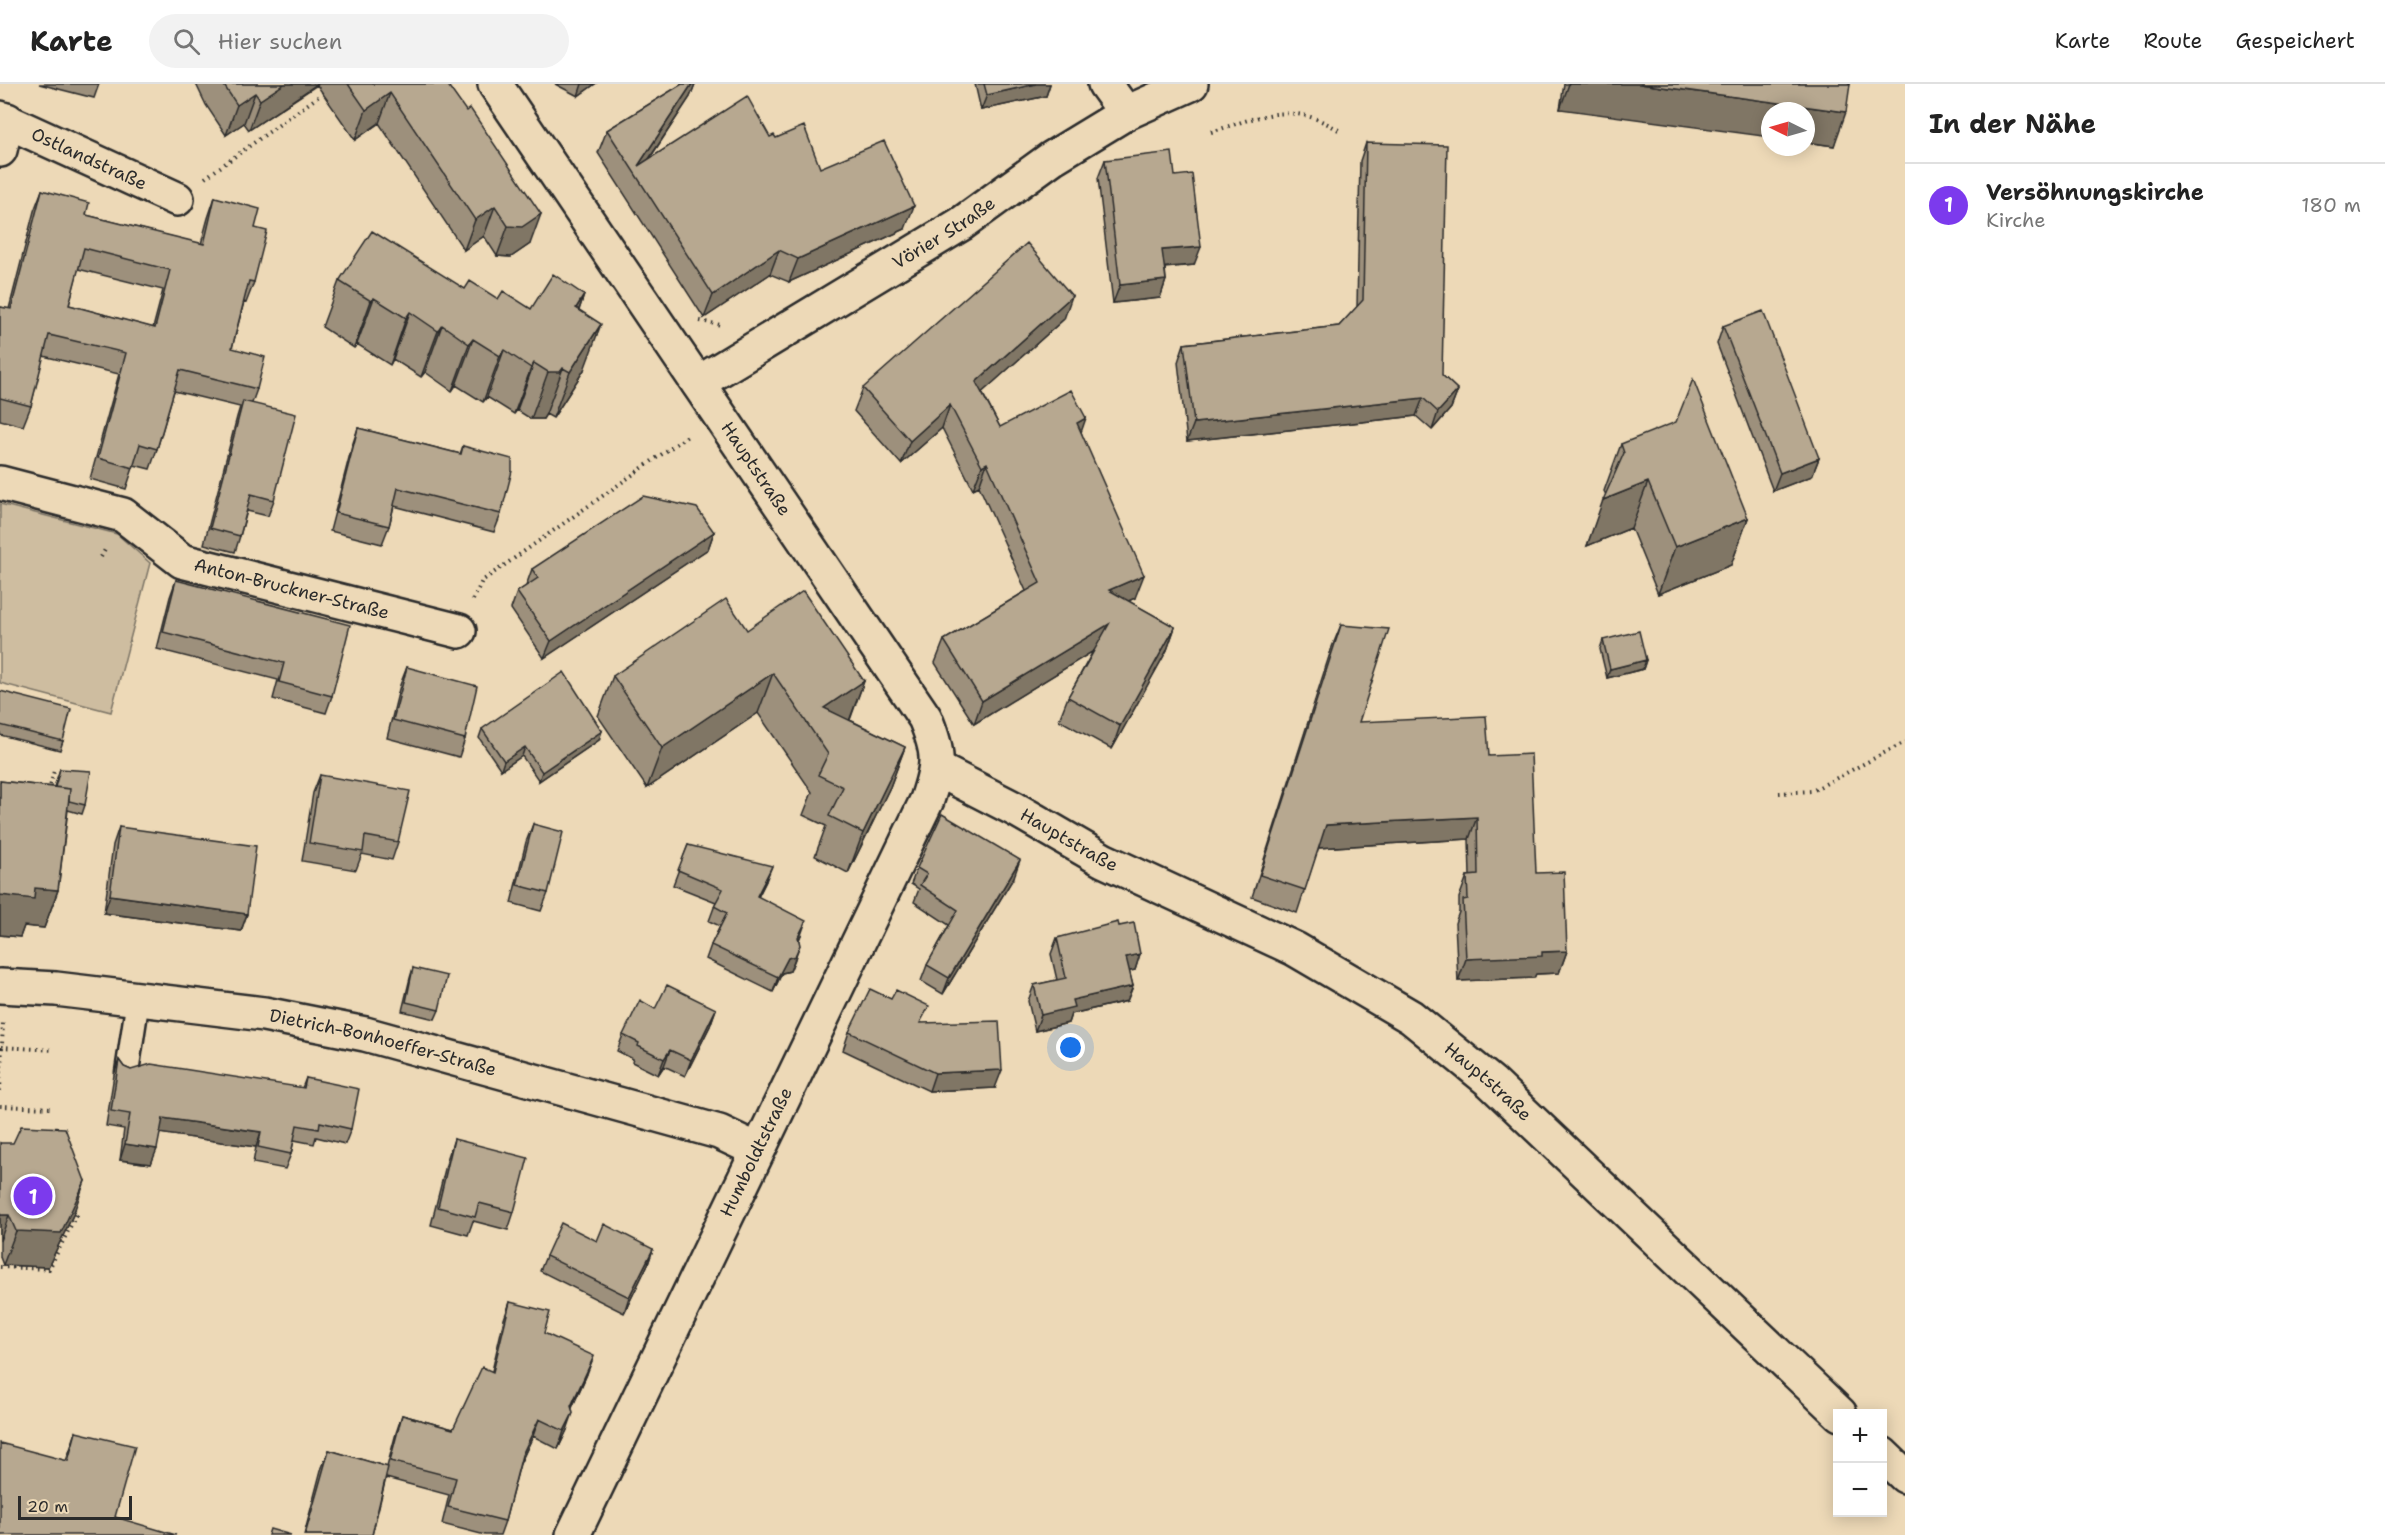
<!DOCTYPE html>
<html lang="de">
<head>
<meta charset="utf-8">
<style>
	:root { --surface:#fff; --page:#f2f2f2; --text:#222; --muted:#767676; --line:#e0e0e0; --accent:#7c3aed }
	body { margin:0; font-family:"Shantell Sans",sans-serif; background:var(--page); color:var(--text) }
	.controls { position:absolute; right:18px; bottom:18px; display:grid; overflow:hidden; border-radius:0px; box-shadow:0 3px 15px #0003 }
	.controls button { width:54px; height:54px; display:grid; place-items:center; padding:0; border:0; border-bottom:2px solid var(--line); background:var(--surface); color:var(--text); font:30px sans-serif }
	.compass { position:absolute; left:1761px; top:18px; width:54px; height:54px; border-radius:50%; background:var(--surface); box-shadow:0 3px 15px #0003; rotate:275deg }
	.scale { position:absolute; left:18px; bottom:15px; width:114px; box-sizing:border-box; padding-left:6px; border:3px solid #2b2b2b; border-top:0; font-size:16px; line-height:21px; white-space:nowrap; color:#2b2b2b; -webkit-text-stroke:4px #edd9b7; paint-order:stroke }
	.you { position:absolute; left:1071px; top:964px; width:21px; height:21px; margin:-15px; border:4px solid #fff; border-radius:50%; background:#1a73e8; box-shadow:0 0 0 9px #1a73e833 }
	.badge { display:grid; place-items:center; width:39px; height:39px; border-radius:50%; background:var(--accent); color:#fff; font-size:20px; font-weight:700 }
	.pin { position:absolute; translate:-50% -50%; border:3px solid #fff; box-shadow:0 2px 6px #0006 }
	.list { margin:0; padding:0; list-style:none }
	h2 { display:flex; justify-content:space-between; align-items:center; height:78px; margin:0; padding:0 24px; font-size:26px }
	h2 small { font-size:20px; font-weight:400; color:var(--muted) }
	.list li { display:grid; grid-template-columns:39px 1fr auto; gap:18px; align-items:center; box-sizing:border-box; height:84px; padding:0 24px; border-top:2px solid var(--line) }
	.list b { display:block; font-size:22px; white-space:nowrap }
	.list p { margin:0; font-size:20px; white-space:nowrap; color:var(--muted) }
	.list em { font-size:20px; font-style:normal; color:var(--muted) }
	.icon { flex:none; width:33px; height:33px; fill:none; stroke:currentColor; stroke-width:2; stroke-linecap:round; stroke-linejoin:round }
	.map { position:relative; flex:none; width:1905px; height:1451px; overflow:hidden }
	header { display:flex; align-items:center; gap:36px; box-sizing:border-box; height:84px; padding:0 30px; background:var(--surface); border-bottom:2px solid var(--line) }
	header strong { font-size:28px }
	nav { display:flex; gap:33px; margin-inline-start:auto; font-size:21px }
	.search { width:420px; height:54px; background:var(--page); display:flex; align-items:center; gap:15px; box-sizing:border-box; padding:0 21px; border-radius:33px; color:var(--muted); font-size:22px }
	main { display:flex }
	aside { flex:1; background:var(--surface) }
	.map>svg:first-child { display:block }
</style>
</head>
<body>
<header>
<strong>Karte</strong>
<div class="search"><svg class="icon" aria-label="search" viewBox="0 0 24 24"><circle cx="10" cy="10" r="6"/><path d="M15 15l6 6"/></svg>Hier suchen</div>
<nav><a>Karte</a><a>Route</a><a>Gespeichert</a></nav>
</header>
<main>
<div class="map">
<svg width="1905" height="1451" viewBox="0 0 1905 1451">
	<rect width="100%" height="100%" fill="#edd9b7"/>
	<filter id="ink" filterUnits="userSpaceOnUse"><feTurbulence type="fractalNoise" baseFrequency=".0167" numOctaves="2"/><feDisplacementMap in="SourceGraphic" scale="12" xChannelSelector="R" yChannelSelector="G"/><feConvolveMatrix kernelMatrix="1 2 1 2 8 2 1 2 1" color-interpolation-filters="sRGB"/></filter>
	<g filter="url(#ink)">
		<path fill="#cebda0" stroke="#7c7466" stroke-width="1.5" d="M0 420 117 450 150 479 111 628 0 599Z"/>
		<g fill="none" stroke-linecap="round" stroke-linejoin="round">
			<g stroke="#2b2b2b" stroke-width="27">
				<path id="lane" d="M127 988 138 915"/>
			</g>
			<g stroke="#2b2b2b" stroke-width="38">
				<g id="street">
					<path d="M1105 0 1126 29"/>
					<path id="s1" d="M0 34 177 115"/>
					<path d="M0 66 7 36"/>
					<path id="s2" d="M0 399 123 431 182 477 459 547"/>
					<path id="s3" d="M937 685 1015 725 1103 776 1295 865 1411 933 1491 998 1840 1330"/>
					<path id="s4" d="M0 902 56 905 264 930 365 950 719 1048 757 1066"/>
					<path d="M1882 1370 1905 1392"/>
				</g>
			</g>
			<g stroke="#2b2b2b" stroke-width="38">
				<g id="secondary">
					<path id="s5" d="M495 0 925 634C940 670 939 680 927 716L573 1451"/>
					<path id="s6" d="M698 299 961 140 1052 74 1126 29 1191 0"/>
				</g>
			</g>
			<path stroke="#2b2b2b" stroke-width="4" stroke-dasharray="1.5 4.5" stroke-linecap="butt" d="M1211 48C1262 32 1291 16 1340 47
				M205 94 326 7
				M700 237 721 241
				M101 473 106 464
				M473 516 482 497 689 351
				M49 707 54 687
				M1779 709 1812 707 1905 658
				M1 963 54 966
				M0 1007 3 938
				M0 1022 52 1024
				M0 1183 49 1185 76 1131 73 1123"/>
			<use href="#lane" stroke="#edd9b7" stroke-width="22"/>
			<use href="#street" stroke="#edd9b7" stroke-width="33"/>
			<use href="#secondary" stroke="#edd9b7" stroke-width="33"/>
		</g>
		<path fill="#9d907c" stroke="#2b2b2b" stroke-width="1.5" fill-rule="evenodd" d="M39 0H99L94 14Z
			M196 0H447L530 160 511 173 497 172 484 152 464 166 379 39 355 56 317 1 249 46 244 39 226 51 206 21Z
			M555 0H595L578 12Z
			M682 0H695L690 13 650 74 770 53 776 54 820 84 905 145 789 198 770 190 704 234 598 69 607 46Z
			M975 0H1050L1046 12 981 26Z
			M1564 0H1850L1834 62 1806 58V27L1560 25Z
			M1366 59 1442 291 1458 306 1451 324 1432 346 1416 332 1187 357 1178 278 1184 260 1339 242 1357 223 1360 77Z
			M1105 76 1175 92 1194 181 1165 184 1166 196 1160 214 1113 219 1098 94Z
			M42 106 86 131 201 160 208 134 215 113 255 144 254 198 246 219 244 218 232 264 257 305 252 319 274 416 268 432 247 427 240 452 235 468 204 460 237 333 240 323 174 307 157 365 150 385 134 381 126 405 90 395 119 290 43 272 31 322 23 342 0 336V223L9 225 34 127ZM78 185 163 206 153 244 69 221Z
			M339 197 465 205 531 225 584 211 579 226 584 286 553 334 546 330 543 335H531L517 326 514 330 487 313 483 318 456 301 452 307 425 288 421 293 393 275 390 281 357 260 354 264 322 243Z
			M1064 235 982 308 1000 343 1081 348 1135 514 1128 517 1175 543 1167 566 1112 665 1059 636 1068 613 1093 567 974 640 935 579 944 556 1026 507 979 402 973 405 942 344 901 380 854 327 863 304Z
			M1723 242 1819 374 1812 392 1773 407 1717 260Z
			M358 344 460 370 463 362 501 430 494 448 394 422 389 442 382 460 330 447 352 362Z
			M1621 360 1748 434 1731 481 1658 510 1631 444 1587 462 1606 411 1604 407Z
			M714 448 708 465 544 574 511 525 517 508 526 502 532 485Z
			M176 496 332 612 326 629 273 615 278 596 157 565 170 513Z
			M1341 541 1359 638 1489 672 1567 867 1559 889 1536 890 1534 894 1458 897 1455 839 1459 828V814L1467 792H1470L1469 755 1318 764 1297 829 1252 813 1332 563Z
			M747 546 864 597 850 636 905 663 890 703 848 789 815 772 826 742 803 731 812 708 758 629 647 704 598 632 613 592Z
			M1603 556 1646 576 1643 585 1607 594 1600 565Z
			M407 583 465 655 459 673 387 654 400 601Z
			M0 607 63 657 60 666 0 651Z
			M482 645 599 656 539 697 522 672 501 686 479 654Z
			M60 685 85 721 82 730 68 726 58 806 44 844 24 842 20 853 0 851V697L54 703Z
			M320 691 398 758 392 776 362 770 356 786 302 777 313 709Z
			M533 740 548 809 541 827 511 819 526 758Z
			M119 743 247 830 241 847 104 829 113 761Z
			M688 761 766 797 758 813 801 851 799 856 795 875 790 887 782 889 773 908 706 875 711 861 720 842 709 837 716 818 673 801Z
			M917 784 1014 793 943 910 921 897 927 881 949 841 914 818 919 805 911 800Z
			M1119 842 1140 870 1135 886 1129 887 1133 902 1127 917 1071 930 1068 939 1035 947 1028 917 1034 901 1057 896 1051 870 1057 854Z
			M413 884 439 926 435 935 402 927 410 894Z
			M655 925H716L710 942 685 992 664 982 658 991 632 978 633 975 617 967 623 951Z
			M922 939 995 1004 929 1007 843 966 849 948Z
			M119 976 124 983 131 986 302 1004 306 994 351 1045 345 1060 316 1053 314 1060 294 1056 291 1070 285 1085 253 1079 256 1063 160 1049 151 1080 120 1076 124 1045 106 1042 114 991Z
			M454 1055 514 1128 508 1146 473 1137 468 1151 431 1141 448 1073Z
			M0 1059 73 1131 48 1183 3 1181 0 1173Z
			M597 1157 653 1165 648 1180 624 1229 540 1187 546 1172Z
			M510 1218 587 1290 572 1324 567 1346 558 1365 533 1352 520 1380 505 1437 500 1451H485L442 1440 449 1411 386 1394 372 1451H304L321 1386 329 1366 387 1383 396 1349 402 1331 453 1345 492 1287 504 1235Z
			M76 1348 115 1433 0 1451 66 1377Z"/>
		<path fill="#807665" stroke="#2b2b2b" stroke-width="1.5" d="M284 0H317L249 46 260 16Z
			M582 0H595L578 12Z
			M692 0H695L690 13 637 93 638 82Z
			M1036 0H1050L1046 12 981 26 987 11Z
			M1569 0H1640L1846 28 1834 62 1806 58V27H1770V53L1560 25Z
			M255 9 244 39 226 51 237 21Z
			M390 9 379 39 355 56 366 26Z
			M495 122 484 152 464 166 475 136Z
			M914 122 905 145 789 198 798 175Z
			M541 130 530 160 511 173 497 172 508 142Z
			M1201 163 1194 181 1156 184 1162 166Z
			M779 166 770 190 704 234 713 211Z
			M1166 196 1160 214 1113 219 1120 201Z
			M584 211 568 258 576 224Z
			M1072 212 1064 235 968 321 976 298Z
			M374 214 357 260 354 264 371 217Z
			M410 228 393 275 390 281 406 234Z
			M601 240 584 286 553 334 570 288Z
			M442 241 425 288 421 293 438 247Z
			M473 255 456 301 452 307 469 260Z
			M504 266 487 313 483 318 500 272Z
			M534 279 517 326 514 330 531 284Z
			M563 284 546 330 543 335H531L548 288Z
			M1458 306 1451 324 1432 346 1438 328Z
			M1423 314 1416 332 1187 357 1194 339Z
			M950 321 942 344 901 380 910 357Z
			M1086 334 1078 357 1077 339Z
			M1819 374 1812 392 1773 407 1780 389Z
			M987 379 979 402 973 405 982 382Z
			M1648 398 1631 444 1587 462 1603 416Z
			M1748 434 1731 481 1658 510 1675 463Z
			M714 448 708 465 544 574 551 557Z
			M1144 491 1135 514 1101 529 1109 506Z
			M1109 540 1100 563 974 640 982 617Z
			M1175 543 1167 566 1112 665 1120 642Z
			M1646 576 1643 585 1607 594 1610 585Z
			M773 589 758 629 647 704 662 664Z
			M864 597 849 637 824 624Z
			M602 647 599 656 539 697 542 688Z
			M525 663 522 672 501 686 504 677Z
			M905 663 890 703 848 789 863 749Z
			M1477 733 1469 755 1317 764 1326 741Z
			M1020 776 1014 793 943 910 949 894Z
			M772 782 766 797 751 827 757 812Z
			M35 804 58 806 44 844 24 842 20 853 0 851V811Z
			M110 811 247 830 241 847 104 829Z
			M806 837 801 851 792 868 798 853Z
			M800 861 790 887 782 889 773 908 778 893 788 874Z
			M1567 867 1559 889 1536 890 1534 894 1458 897 1466 875 1542 868Z
			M1140 870 1135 886 1120 889 1126 873Z
			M1133 902 1127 917 1071 930 1068 939 1035 947 1041 931 1072 916Z
			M716 925 710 942 685 992 691 976Z
			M670 966 664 982 658 991 664 975Z
			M1002 986 995 1004 929 1007 935 989Z
			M163 1034 261 1048 256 1063 158 1049Z
			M125 1060 157 1065 151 1080 120 1076Z
			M85 1097 73 1131 48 1183 3 1181 16 1147Z
			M0 1131H9L0 1157Z
			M653 1165 648 1180 624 1229 629 1213Z
			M594 1272 587 1290 565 1339 571 1322Z
			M573 1329 567 1346 558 1365 564 1347Z
			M539 1335 533 1352 516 1388 522 1371Z"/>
		<path fill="#b7a890" stroke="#2b2b2b" stroke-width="1.5" fill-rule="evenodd" d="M223 0H284L260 16 255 9 237 21Z
			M348 0H447L466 27 470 24 541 130 522 143 508 142 495 122 475 136 390 9 366 26Z
			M682 0H692L638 82 747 12 770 53 774 51 776 54 804 42 820 84 884 57 914 122 798 175 779 166 713 211 607 46Z
			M984 0H1036L987 11Z
			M1640 0H1850L1846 28Z
			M1366 59 1447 61 1442 291 1458 306 1438 328 1423 314 1194 339 1184 260 1339 242 1363 216Z
			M1172 68 1175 92 1192 90 1201 163 1162 166 1166 196 1120 201 1105 76Z
			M42 106 89 119 86 131 204 160 215 113 260 125 255 144 267 147 254 198 249 197 232 264 265 273 257 305 180 286 157 365 140 360 133 384 98 374 126 269 49 251 31 322 0 314V223L11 225ZM84 164 170 186 155 244 69 221Z
			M372 147 465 205 470 197 498 215 503 207 531 225 553 190 584 211 576 224 601 240 570 288 563 284 560 288H548L534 279 531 284 504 266 500 272 473 255 469 260 442 241 438 247 410 228 406 234 374 214 371 217 339 197Z
			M1027 159 1072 212 976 298 1000 343 1071 306 1086 334 1077 339 1144 491 1109 506 1175 543 1120 642 1068 613 1109 540 982 617 944 556 1040 499 987 379 982 382 950 321 910 357 863 304Z
			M1763 227 1819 374 1780 389 1723 242Z
			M1693 295 1748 434 1675 463 1648 398 1603 416 1624 369 1621 360 1676 338Z
			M243 317 296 330 274 416 251 410 240 452 210 444Z
			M358 344 461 370 463 362 512 375V387L501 430 398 404 389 442 336 429Z
			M643 412 697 424 714 448 551 557 517 508 538 494 532 485Z
			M176 496 350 541 332 612 279 598 284 579 163 548Z
			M803 507 864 597 824 624 905 663 863 749 829 732 843 703 818 691 828 670 773 589 662 664 613 592 726 515 747 546Z
			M1341 541 1389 545 1359 638 1486 632 1489 672 1531 670 1536 789 1564 788 1567 867 1542 868V872L1466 875 1463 816 1468 815 1467 792 1478 791 1477 733 1326 741 1305 806 1260 791Z
			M1639 547 1646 576 1610 585 1603 556Z
			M407 583 477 602 465 655 393 636Z
			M564 588 602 647 542 688 525 663 504 677 482 645Z
			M0 607 71 625 63 657 0 641Z
			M60 685 91 687 85 721 69 717 70 705 55 703Z
			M320 691 410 707 398 758 365 752 363 768 309 759Z
			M0 697 70 705 58 806 35 804 34 815 0 811Z
			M942 730 1020 776 949 894 927 881 958 826 920 801 927 790 917 784Z
			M533 740 563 748 548 809 517 801Z
			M119 743 256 762 247 830 110 811Z
			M688 761 772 782 757 812 806 837 798 853 800 861 795 872 788 874 778 893 711 861 727 829 714 822 723 805 678 786Z
			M1118 838 1119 842 1134 839 1140 870 1126 873 1133 902 1072 916 1074 923 1041 931 1034 901 1066 894 1057 854Z
			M413 884 447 892 439 926 406 918Z
			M667 901 716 925 691 976 670 966 664 975 638 962 639 959 623 951 640 916 655 925Z
			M870 905 891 915 896 906 929 922 920 939 999 937 1002 986 935 989 849 948Z
			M119 976 124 983 131 986 151 980 304 1004 306 994 359 1005 351 1045 320 1038 319 1045 297 1041 291 1070 258 1063 261 1048 163 1034 157 1065 125 1060 130 1030 111 1027Z
			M21 1042 65 1044 85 1097 61 1149 16 1147 9 1131H0V1059H13Z
			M454 1055 528 1074 514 1128 479 1119 475 1133 438 1123Z
			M561 1139 597 1157 604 1140 653 1165 629 1213 546 1172Z
			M510 1218 550 1228 544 1249 594 1272 571 1322 573 1329 564 1347 539 1335 522 1371 505 1437 448 1423 456 1394 390 1377 402 1331 453 1345 482 1283 493 1288Z
			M76 1348 135 1362 115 1433 176 1451H0V1359L68 1377Z
			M329 1366 388 1383 372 1451H305Z
			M270 1445 291 1451H268Z"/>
	</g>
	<g text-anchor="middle" stroke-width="5" stroke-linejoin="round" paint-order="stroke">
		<g font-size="18" fill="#2b2b2b" stroke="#edd9b7">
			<text dy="6" stroke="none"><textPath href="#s1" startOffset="98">Ostlandstraße</textPath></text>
			<text dy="6" stroke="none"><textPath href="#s6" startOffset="288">Vörier Straße</textPath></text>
			<text dy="6" stroke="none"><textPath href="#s5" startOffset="465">Hauptstraße</textPath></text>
			<text dy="6" stroke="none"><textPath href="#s2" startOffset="315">Anton-Bruckner-Straße</textPath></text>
			<text dy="6" stroke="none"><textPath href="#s3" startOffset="150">Hauptstraße</textPath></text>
			<text dy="6" stroke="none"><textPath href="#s4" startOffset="388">Dietrich-Bonhoeffer-Straße</textPath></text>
			<text dy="6" stroke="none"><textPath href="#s3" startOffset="636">Hauptstraße</textPath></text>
			<text transform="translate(756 1068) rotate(-64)" y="6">Humboldtstraße</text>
		</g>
	</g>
</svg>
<div class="controls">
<button>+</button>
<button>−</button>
</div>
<svg class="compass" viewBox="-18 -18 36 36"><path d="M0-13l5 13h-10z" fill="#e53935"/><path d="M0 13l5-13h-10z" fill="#767676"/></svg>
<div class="scale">20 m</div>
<div class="you"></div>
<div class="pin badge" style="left:33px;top:1112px">1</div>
</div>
<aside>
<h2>In der Nähe<small></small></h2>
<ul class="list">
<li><span class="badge">1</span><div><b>Versöhnungskirche</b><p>Kirche</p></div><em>180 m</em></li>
</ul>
</aside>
</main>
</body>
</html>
